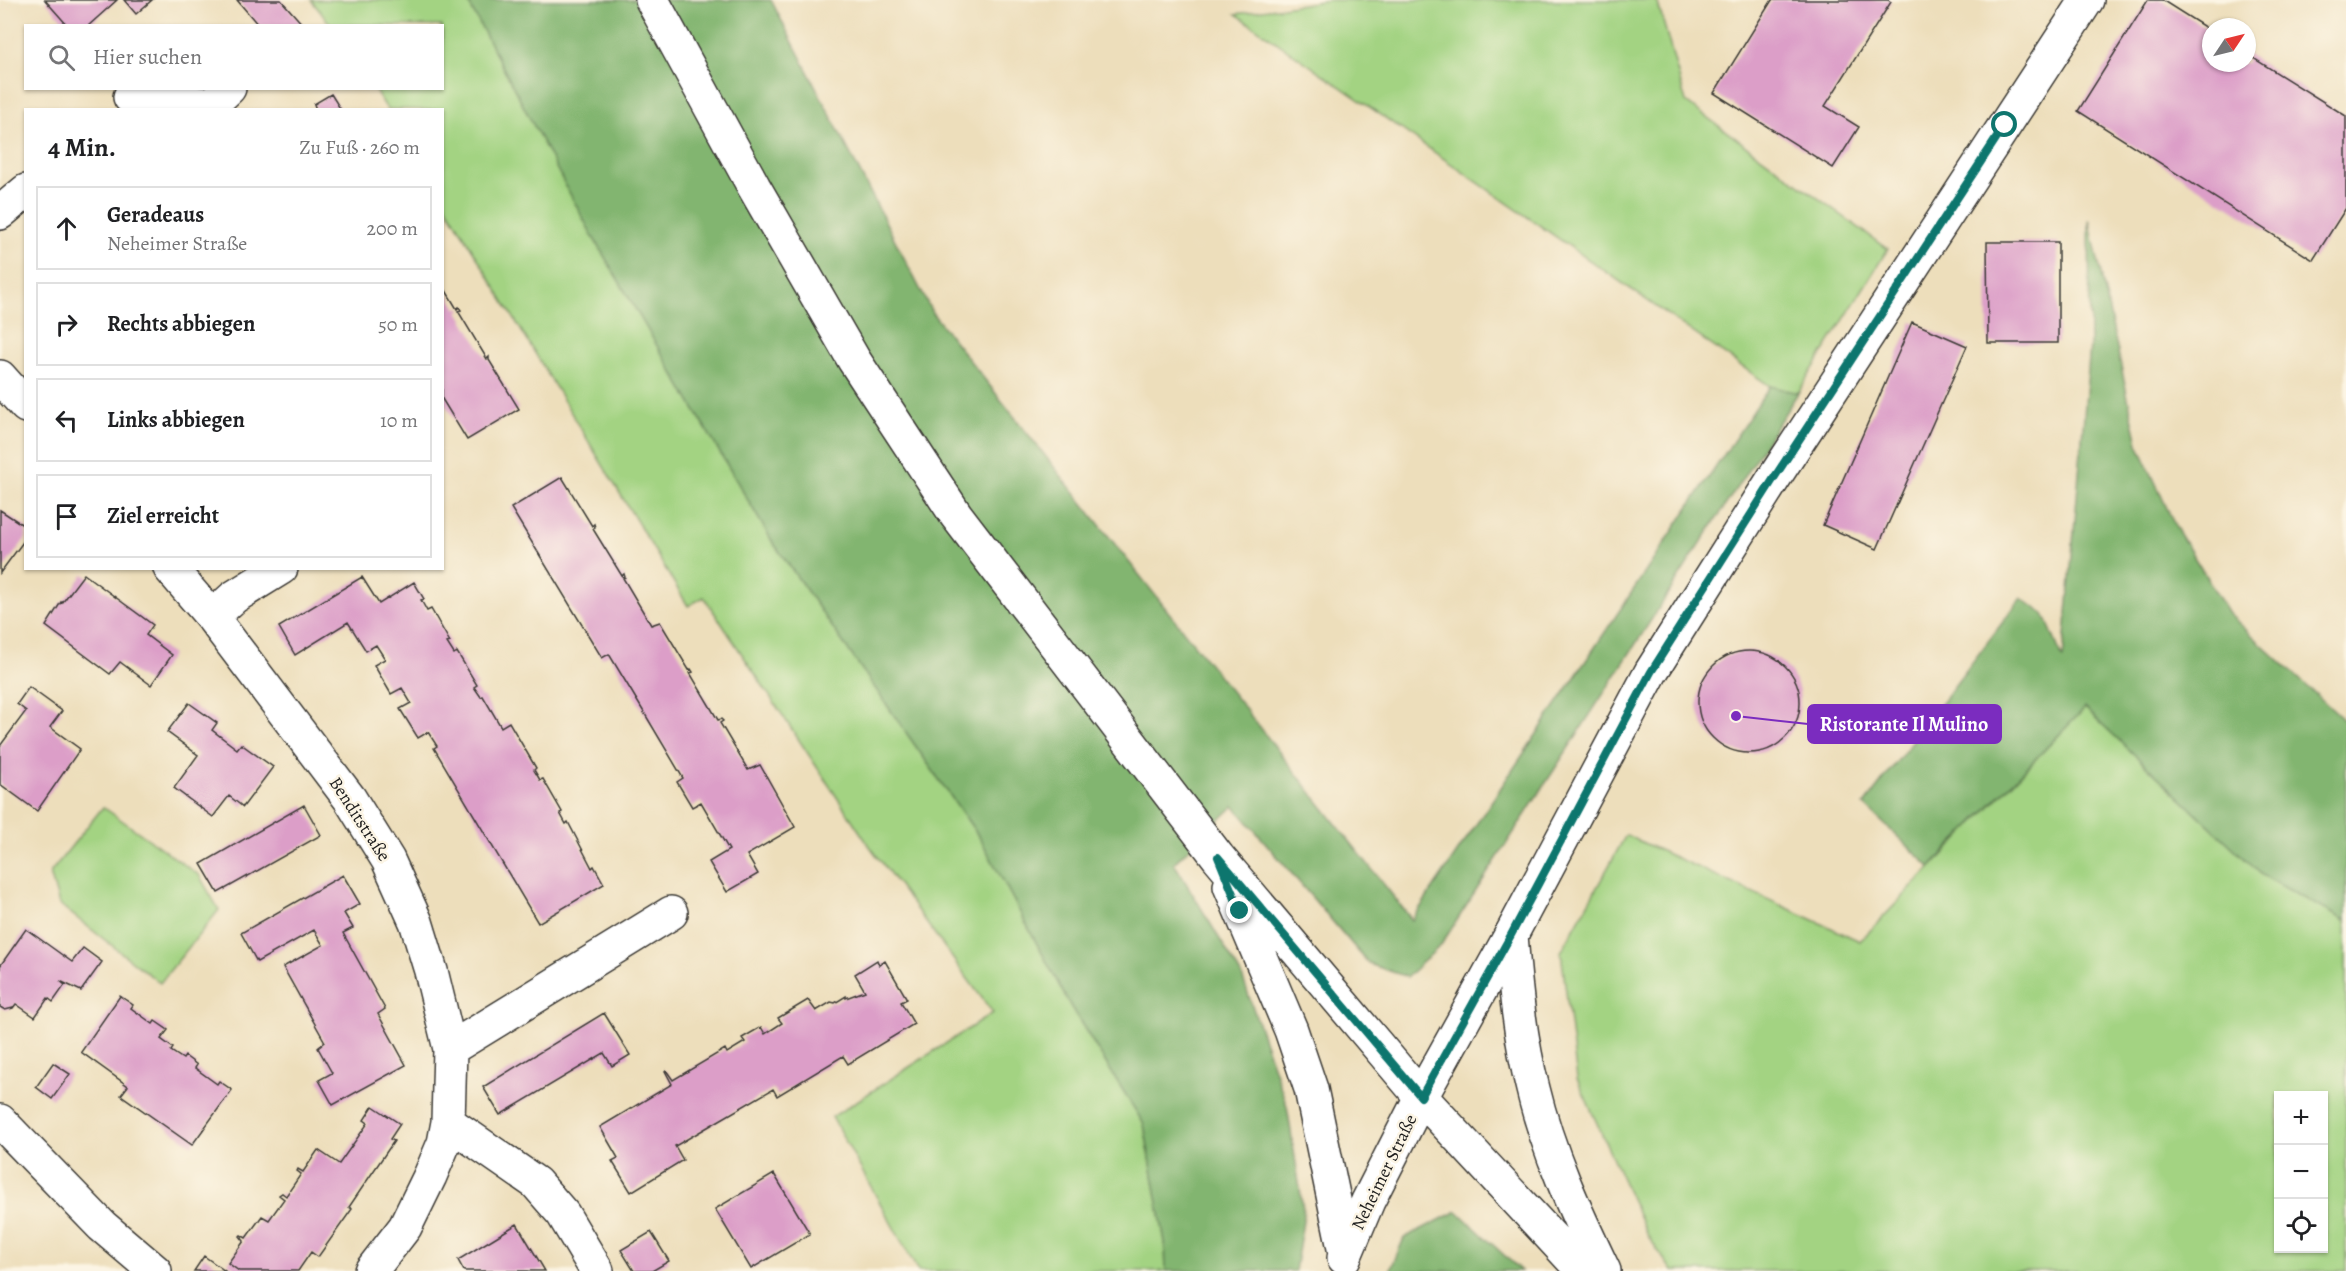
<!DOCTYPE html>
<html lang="de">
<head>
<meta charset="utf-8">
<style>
	:root { --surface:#fff; --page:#f2f2f2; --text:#202124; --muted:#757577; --line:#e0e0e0 }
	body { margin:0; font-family:Alegreya,serif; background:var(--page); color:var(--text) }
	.controls { position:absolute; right:18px; bottom:18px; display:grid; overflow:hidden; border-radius:0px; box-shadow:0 2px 4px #0004 }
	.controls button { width:54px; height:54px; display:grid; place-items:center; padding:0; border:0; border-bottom:2px solid var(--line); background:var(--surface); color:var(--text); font:30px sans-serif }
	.compass { position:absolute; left:2202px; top:18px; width:54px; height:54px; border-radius:50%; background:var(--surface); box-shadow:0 2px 4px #0004; rotate:55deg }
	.stop { position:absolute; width:18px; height:18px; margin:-14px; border:4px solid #0f766e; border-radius:50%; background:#fff }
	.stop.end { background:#0f766e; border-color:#fff; box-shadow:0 2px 6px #0008 }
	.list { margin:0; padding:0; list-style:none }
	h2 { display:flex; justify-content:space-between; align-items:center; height:78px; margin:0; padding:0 24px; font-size:26px }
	h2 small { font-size:20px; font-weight:400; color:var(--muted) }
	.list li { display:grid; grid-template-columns:39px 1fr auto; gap:18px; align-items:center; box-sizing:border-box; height:84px; margin:0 12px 12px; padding:0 12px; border:2px solid var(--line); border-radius:0px }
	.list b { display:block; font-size:22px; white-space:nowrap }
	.list p { margin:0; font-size:20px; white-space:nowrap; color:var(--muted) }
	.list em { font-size:20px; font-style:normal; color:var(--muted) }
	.icon { flex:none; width:33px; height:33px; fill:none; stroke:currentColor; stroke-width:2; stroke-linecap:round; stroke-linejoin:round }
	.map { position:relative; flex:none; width:2346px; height:1271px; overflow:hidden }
	.search { position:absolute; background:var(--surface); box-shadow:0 2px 4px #0004; left:24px; top:24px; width:420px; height:66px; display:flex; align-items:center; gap:15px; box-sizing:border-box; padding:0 21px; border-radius:0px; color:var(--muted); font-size:22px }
	.panel { position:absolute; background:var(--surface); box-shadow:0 2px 4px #0004; left:24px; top:108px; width:420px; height:462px; border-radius:0px }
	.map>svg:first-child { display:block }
</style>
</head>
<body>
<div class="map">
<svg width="2346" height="1271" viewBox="0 0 2346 1271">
	<rect width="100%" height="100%" fill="#fcf5e5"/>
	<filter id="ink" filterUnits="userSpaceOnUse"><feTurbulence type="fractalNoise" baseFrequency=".0167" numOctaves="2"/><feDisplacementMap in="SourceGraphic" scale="12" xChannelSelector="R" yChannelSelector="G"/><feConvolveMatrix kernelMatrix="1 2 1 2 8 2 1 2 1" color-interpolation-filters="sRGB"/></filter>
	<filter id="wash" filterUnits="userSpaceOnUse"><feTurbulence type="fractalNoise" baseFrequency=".008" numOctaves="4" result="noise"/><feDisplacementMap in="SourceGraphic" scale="24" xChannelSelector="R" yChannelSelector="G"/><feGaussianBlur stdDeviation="1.35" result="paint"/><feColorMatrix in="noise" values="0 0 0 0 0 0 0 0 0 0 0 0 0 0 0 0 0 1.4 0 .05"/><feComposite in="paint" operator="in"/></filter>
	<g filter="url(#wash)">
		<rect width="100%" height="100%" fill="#eddebb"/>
		<path fill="#a3d382" stroke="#60784f" stroke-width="1.5" fill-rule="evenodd" d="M311 0H467L593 237 772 541 980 838 1071 1007 1144 1124 1165 1242 1166 1271H918L832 1117 993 1013 866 841 704 597 688 606 443 201 442 110 387 109 374 89 442 88V26L331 25Z
			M1329 0H1657L1686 102 1888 249 1798 393 1770 386 1236 14Z
			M2085 708 2262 875 2346 921V1271H1672L1648 1236 1577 1079 1561 952 1626 835 1860 941ZM2278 1096H2324V1248H2278Z
			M103 807 199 875 219 910 160 983 59 904 50 873Z"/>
		<path fill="#82b570" stroke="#4f6846" stroke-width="1.5" d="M467 0H771L933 314 1412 920 1770 386 1798 393 1441 945 1407 977 1369 964 1234 806 1174 863 1242 976 1287 1106 1304 1215 1295 1271H1166L1165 1242 1144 1124 1071 1007 980 838 772 541 593 237Z
			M2089 219 2138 444 2175 526 2229 614 2346 722V921L2262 875 2085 708 1930 867 1864 805 2021 598 2044 614 2063 659 2090 346Z
			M1457 1211 1521 1271H1390L1404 1238Z"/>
		<g id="blocks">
			<path fill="#dc9ec8" d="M45 0H117L88 26H68Z
				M124 0H152L136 14Z
				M237 0H281L304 26H259Z
				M1772 0H1888L1891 2 1825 106 1859 127 1833 168 1714 93Z
				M2148 0H2162L2211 31V63H2247V54L2346 116V208L2313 260 2078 111Z
				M331 94 341 110H316L314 104Z
				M1987 242H2058V343H1988Z
				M442 284 457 309 459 307 461 310 458 311 487 359 489 357V360L519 409 467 440 442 399Z
				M1912 322 1967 346 1877 549 1823 525Z
				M562 477 592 526 594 524 595 527 593 529 622 576 624 574 625 577 623 578 651 625 660 622 689 670 691 669 693 672 690 673 718 720 721 719 723 721 720 723 748 770 760 765 795 827 747 855 758 874 727 892 709 862 729 850 701 802 692 807 677 782 683 778 639 704 609 654 602 658 511 508Z
				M0 510 26 527V538L0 573Z
				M84 574 153 625 146 635 172 655 151 685 120 662 110 674 46 626 61 602 62 603Z
				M362 577 379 604 414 582 424 599 421 600 427 611 431 609 450 642 447 643 454 654 457 652 477 685 474 687 481 697 483 696 501 727 509 722 536 768 534 770 540 780 543 779 562 812 560 813 566 824 568 822 592 868 594 866 604 884 538 923 434 748 437 746 428 732 418 738 400 709 411 703 402 688 391 694 374 665 385 659 376 645 366 651 348 622 295 655 279 627Z
				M1698 702a51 51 0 1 1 102 0a51 51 0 1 1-102 0Z
				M29 687 62 711 50 727 80 749 37 811 0 784V746L26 711 17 704Z
				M189 703 217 723 212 730 237 749 241 744 273 767 243 807 229 796 213 817 174 788 198 755 167 732Z
				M304 805 321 835 218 893 201 864Z
				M343 875 360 904 344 913 353 928 343 933 385 1009 378 1014 406 1065 333 1105 319 1080 332 1073 318 1048 325 1042 283 967 323 945 314 930 257 962 241 933Z
				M26 929 72 962 83 948 102 962 81 991 60 981 65 985 53 1002 48 998 35 1017 16 1004 13 1008 5 1010 0 1007V966Z
				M877 960 879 965 885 961 907 999 901 1002 914 1024 848 1064 843 1056 777 1096 773 1089 701 1131 675 1146 683 1160 631 1192 612 1161 618 1158 600 1127 672 1084 665 1071 666 1070 673 1080 725 1049 727 1053 745 1042 742 1038 761 1027 765 1034 782 1023 778 1018 808 1000 816 1011 831 1002 835 1003 846 996V998L865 991 855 974Z
				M120 996 133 1005 131 1008 153 1024 155 1021 168 1030 161 1039 173 1048 171 1051 183 1059 185 1056 197 1065 195 1068 217 1084 219 1081 232 1090 192 1145 121 1095 128 1086 81 1052Z
				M604 1013 630 1055 612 1066 604 1053 500 1115 483 1087Z
				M53 1063 70 1074 52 1099 36 1087Z
				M373 1106 400 1124 390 1139 394 1141 349 1207 352 1209 318 1257 311 1252 298 1271H239L228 1263 244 1241 240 1236 241 1235 246 1238 262 1216 269 1220 284 1199 279 1195 282 1193 286 1196 301 1174 297 1171 298 1169 303 1172 318 1150 339 1164 368 1123 364 1120Z
				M774 1174 810 1234 751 1269 715 1209Z
				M517 1224 545 1271H464L458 1260Z
				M651 1232 669 1261 652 1271H634L621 1250Z
				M204 1256 225 1271H194Z"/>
		</g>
	</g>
	<g filter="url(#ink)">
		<use href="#blocks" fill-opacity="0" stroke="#3b3934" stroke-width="1.5"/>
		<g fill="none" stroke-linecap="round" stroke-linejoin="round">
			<g stroke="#3b3934" stroke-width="36">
				<path id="minor" d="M130 97 211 105 229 88
					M0 213 26 191
					M0 377 26 406
					M170 568 212 617 350 799 388 860 416 922 431 971 450 1049 448 1122 444 1143 430 1176 405 1227 371 1271
					M212 617 234 597 281 568
					M450 1049 671 913
					M1421 1097 1511 935 1651 672 1774 478 2087 0
					M0 1121 102 1226 155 1271
					M448 1122 536 1183 563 1214 597 1271"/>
			</g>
			<g stroke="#3b3934" stroke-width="36">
				<path id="secondary" d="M652 0 754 187 854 360 956 515 1218 857 1421 1097 1583 1271
					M1230 886 1291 1030 1311 1089 1345 1253
					M1511 935C1515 986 1520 1039 1533 1089 1548 1152 1576 1213 1604 1271
					M1344 1258 1368 1201 1421 1097"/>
			</g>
			<use href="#minor" stroke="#fff" stroke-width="33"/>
			<use href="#secondary" stroke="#fff" stroke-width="33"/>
		</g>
	</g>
	<g fill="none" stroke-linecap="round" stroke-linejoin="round" filter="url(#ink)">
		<path stroke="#0f766e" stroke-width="8" d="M1240 911 1218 857 1421 1097 1511 935 1651 672 1774 478 2005 125"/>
	</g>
	<g text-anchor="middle" stroke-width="5" stroke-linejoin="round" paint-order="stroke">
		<g font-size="18" fill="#1c1c1c" stroke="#fcf5e5">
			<text transform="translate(360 819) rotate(57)" y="6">Benditstraße</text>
			<text transform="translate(1384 1172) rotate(-64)" y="6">Neheimer Straße</text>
		</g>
	</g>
	<path fill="none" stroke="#7b2cbf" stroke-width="2" d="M1736 716L1808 724"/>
	<circle fill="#7b2cbf" stroke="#fcf5e5" stroke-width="2" cx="1736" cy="716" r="6"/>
	<rect fill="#7b2cbf" stroke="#7b2cbf" stroke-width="2" x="1808" y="705" width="193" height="38" rx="6"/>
	<g font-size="20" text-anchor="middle" font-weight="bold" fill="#fff">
		<text x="1904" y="731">Ristorante Il Mulino</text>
	</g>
</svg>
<div class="controls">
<button>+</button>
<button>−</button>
<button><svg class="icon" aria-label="locate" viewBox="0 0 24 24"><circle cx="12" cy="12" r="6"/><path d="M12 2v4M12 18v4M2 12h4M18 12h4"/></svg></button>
</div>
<svg class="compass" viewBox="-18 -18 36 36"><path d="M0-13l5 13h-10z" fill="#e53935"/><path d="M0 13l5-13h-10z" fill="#757577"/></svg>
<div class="stop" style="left:2005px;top:125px"></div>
<div class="stop end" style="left:1240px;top:911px"></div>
<div class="search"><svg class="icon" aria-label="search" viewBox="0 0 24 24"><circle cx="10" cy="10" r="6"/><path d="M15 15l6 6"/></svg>Hier suchen</div>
<section class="panel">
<h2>4 Min.<small>Zu Fuß · 260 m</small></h2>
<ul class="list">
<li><svg class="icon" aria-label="ahead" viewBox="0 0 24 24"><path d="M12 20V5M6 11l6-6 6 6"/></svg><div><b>Geradeaus</b><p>Neheimer Straße</p></div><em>200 m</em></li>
<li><svg class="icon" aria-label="right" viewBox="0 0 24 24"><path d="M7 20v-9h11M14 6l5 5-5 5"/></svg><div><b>Rechts abbiegen</b></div><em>50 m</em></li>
<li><svg class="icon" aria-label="left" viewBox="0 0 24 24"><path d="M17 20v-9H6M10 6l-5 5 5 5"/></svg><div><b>Links abbiegen</b></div><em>10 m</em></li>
<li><svg class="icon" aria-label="arrive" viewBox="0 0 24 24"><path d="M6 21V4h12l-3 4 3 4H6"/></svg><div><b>Ziel erreicht</b></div></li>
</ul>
</section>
</div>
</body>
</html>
